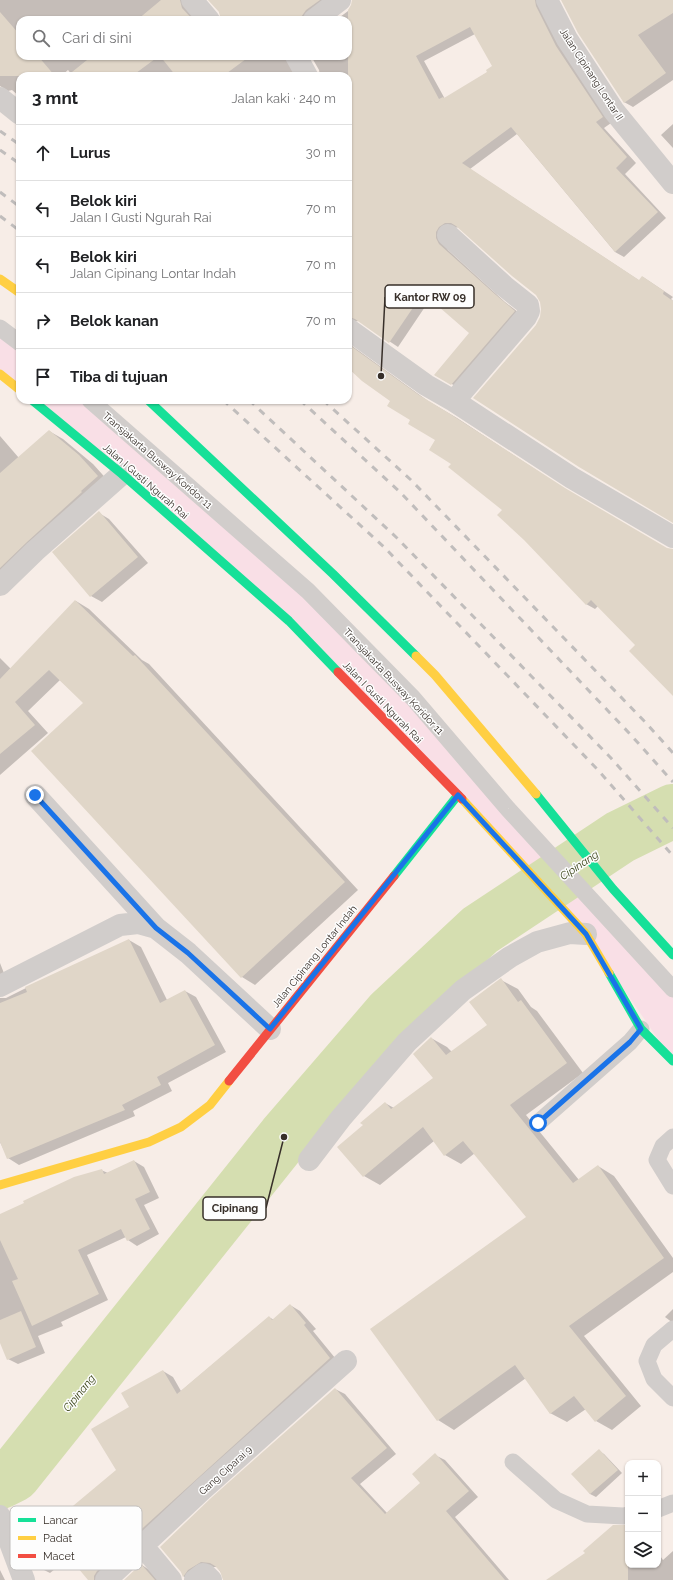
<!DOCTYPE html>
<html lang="id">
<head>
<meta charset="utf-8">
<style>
	:root { --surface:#fff; --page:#f2f2f2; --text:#202124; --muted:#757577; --line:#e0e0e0 }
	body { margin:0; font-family:Raleway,sans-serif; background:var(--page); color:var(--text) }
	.controls { position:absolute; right:12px; bottom:12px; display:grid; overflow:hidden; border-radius:8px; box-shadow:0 1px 3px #0004 }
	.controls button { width:36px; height:36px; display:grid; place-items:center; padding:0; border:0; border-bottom:1px solid var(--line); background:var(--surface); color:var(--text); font:20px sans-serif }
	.stop { position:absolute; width:12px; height:12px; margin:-9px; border:3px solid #1a73e8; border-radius:50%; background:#fff }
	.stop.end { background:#1a73e8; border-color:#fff; box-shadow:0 1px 4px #0008 }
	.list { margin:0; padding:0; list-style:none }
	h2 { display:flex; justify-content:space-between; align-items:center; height:52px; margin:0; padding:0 16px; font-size:17px }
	h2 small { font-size:13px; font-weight:400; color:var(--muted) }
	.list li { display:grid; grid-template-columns:26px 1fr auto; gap:12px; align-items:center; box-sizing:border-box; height:56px; padding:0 16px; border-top:1px solid var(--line) }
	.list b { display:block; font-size:15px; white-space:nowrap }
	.list p { margin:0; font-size:13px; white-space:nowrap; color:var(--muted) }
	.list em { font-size:13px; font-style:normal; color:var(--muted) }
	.icon { flex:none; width:22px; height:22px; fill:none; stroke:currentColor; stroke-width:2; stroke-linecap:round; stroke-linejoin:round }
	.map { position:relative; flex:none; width:673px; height:1580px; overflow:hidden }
	.search { position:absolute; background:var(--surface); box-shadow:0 1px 3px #0004; left:16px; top:16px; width:336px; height:44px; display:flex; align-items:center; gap:10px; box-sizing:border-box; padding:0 14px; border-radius:12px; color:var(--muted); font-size:15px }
	.panel { position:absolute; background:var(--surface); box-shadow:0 1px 3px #0004; left:16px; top:72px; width:336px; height:332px; border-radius:12px }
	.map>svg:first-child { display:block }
</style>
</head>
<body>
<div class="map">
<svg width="673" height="1580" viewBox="0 0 673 1580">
	<rect width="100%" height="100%" fill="#f7ede7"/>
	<path fill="#f9dfe6" d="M0 329 20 344V390L0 374Z
		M32 400H90L308 591 673 989V1061L586 934 289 621Z"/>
	<path fill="#0003" fill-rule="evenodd" d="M0 0H189L196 20H20V56H294L298 76H73L68 70 61 76H20V97L12 90 8 91 0 86Z
		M210 0H335L311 20H222L219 11Z
		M353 0H545L611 123 604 128 636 163 625 174 666 218 624 257 615 252 517 134 470 169 640 281 643 277 673 297 671 299 673 301V521L536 326 541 317V302L537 295 460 227 454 228 445 244 448 250 505 302 523 316 461 389 435 375 470 333 431 298 398 347 359 321 352 322 348 325V76H320L319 70 311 56H348V20H336L348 11 352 6ZM475 34 494 66 488 72 445 99 424 61Z
		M562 0H673V80L633 107 624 102Z
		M673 124V148L661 135Z
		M348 343 428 401 457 418 574 495 667 549 673 550V694L636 645 598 606 595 609 586 604 503 510 452 463 436 440 391 401 348 368Z
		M49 431 63 439 93 464 111 484 0 584V436L19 458Z
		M99 513 109 519 148 563 102 602 91 596 54 552Z
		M76 601 89 609 142 660 149 664 358 890 255 985 242 977 85 703 60 680 28 711 48 733 0 775V658L11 669Z
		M129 940 141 947 167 1000 185 991 196 997 226 1052 168 1083 172 1091 133 1111 135 1116 19 1165 8 1158 0 1142V998H6L40 981Z
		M0 963 7 981 0 989Z
		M501 980 518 989 531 1007 537 1011 583 1073 526 1115 579 1180 598 1166 614 1176 673 1258V1272L584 1336 641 1406 612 1430 596 1421 586 1409 567 1422 550 1413 526 1378 454 1430 438 1420 527 1217 475 1153 461 1164 445 1155 434 1141 380 1185 364 1176V1125L385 1103 394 1108 434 1078 431 1038 447 1047 452 1052 488 1026Z
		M134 1161 144 1167 159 1198 144 1205 159 1234 137 1246 128 1240 126 1237 87 1255 108 1300 61 1322 63 1326 38 1336 45 1353 18 1364 8 1359 0 1341V1216L101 1170 108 1173Z
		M290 1305 300 1311 316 1329 313 1331 340 1364 105 1580H90L70 1557 50 1573 40 1568 29 1554 117 1471 130 1408 163 1371 173 1377 181 1391 269 1317 274 1320Z
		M673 1309V1323L665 1317Z
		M335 1389 345 1394 396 1454 360 1484 387 1513 421 1483 435 1455 445 1460 478 1497 455 1517 509 1580H224V1577L217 1567H211L190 1580 184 1577 181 1571Z
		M599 1451 604 1454 622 1473 596 1497 590 1494 573 1474Z
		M628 1529V1565H658V1553L663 1560 673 1551V1580H548Z
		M142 1565 151 1571 159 1580H126Z
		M0 1570 5 1580H0Z"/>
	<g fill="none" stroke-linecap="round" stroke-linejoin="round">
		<path stroke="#d5deb0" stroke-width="54" d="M0 1482 14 1475 284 1137 391 1013 480 930 620 837 673 811"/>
	</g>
	<path fill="#e0d6c8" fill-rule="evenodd" d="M161 0H180L182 8 193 20H137Z
		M208 0H320L306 10 299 20H221L219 12Z
		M352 0H535L536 6 556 46 603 117 596 122 627 157 616 168 658 212 615 252 511 127 462 163 639 280 642 276 664 291 663 294 673 301V523L579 467 473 398 536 325 540 317 541 309 540 302 536 295 512 276 456 226 451 223H445L439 227 436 232V238L439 244 496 295 515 311 451 385 434 375 469 333 423 293 389 343 355 319 348 317V10L351 5ZM470 27 492 66 486 70 487 72 444 98 443 97 439 99 416 56Z
		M561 0H673V13L638 35 666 73 624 103 578 33Z
		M0 12 20 35V56H38L55 76H0Z
		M92 56H159L132 76H67Z
		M160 56H250L223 76H176Z
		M348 344 419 395 447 412 565 488 667 548 673 549V696L629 651 635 645 591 600 586 605 524 540 497 515 502 510 448 467 451 464 429 450 435 440 408 424 410 420 387 406 390 401 362 381 348 368Z
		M49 430 79 455 98 476 81 491 82 492 27 542 0 568V473Z
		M99 511 138 557 90 597 52 552Z
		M75 600 133 656 135 655 345 882 241 978 31 751 83 703 49 670 15 702 35 725 0 754V679Z
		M129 939 160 1003 185 990 215 1045 157 1077 161 1085 122 1105 125 1110 7 1159 0 1142V1003L27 992 25 987 40 980Z
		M501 978 518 1002 521 1000 567 1063 510 1105 573 1183 598 1165 664 1258 569 1326 626 1396 595 1422 574 1396 550 1414 515 1365 437 1421 370 1329 526 1217 463 1141 444 1156 423 1127 363 1177 337 1147 363 1125 360 1123 385 1102 391 1109 433 1078 413 1054 431 1037 446 1055 487 1025 469 1002Z
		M134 1160 150 1192 135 1199 150 1229 127 1241 121 1229 78 1250 99 1294 32 1326 12 1281 18 1279 0 1240V1214L24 1203 23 1201 74 1177 102 1169 104 1174Z
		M290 1304 306 1323 304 1325 330 1358 134 1536 97 1571 94 1576V1580H88L62 1549 39 1568 28 1554 25 1546 116 1470 91 1429 129 1407 121 1393 163 1370 177 1394 269 1316 272 1320Z
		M21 1311 36 1347 7 1360 0 1343V1320Z
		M335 1388 387 1448 351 1478 385 1514 420 1483 412 1474 435 1453 469 1491 446 1511 505 1580H223L220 1571 215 1566 210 1563 201 1562 188 1570 183 1577 181 1572 160 1547 211 1498Z
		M599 1449 618 1470 590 1494 571 1474Z
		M613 1525H628V1580H546L585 1553 583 1551Z
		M141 1564 155 1580H124Z"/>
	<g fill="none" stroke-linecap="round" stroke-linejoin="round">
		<path stroke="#d1cdcb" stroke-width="17" d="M0 328 20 343
			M90 400 308 591 413 698 508 809 673 989
			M538 1123 630 1042 641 1029
			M673 1137 663 1146 657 1160 673 1186
			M673 1329 654 1345 647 1361 654 1379 673 1398
			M513 1462 556 1500 587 1514 623 1516 628 1515
			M658 1509 673 1503"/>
		<path stroke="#d1cdcb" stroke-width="22" d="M192 0 209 20
			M547 0 567 39 614 111 673 183
			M314 20 340 0
			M296 56 307 76
			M0 98 20 114
			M448 235 504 286 528 305 529 311 526 317 454 401
			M348 329 426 385 454 401 572 478 673 537
			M0 585 35 551 122 474
			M35 795 156 928
			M0 986 120 925 138 923 156 928 188 953 270 1029
			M309 1160 341 1118 407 1042 463 990 510 957 537 942 570 933 586 934
			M0 1516 24 1580
			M142 1545 171 1580
			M106 1580 203 1489 346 1361
			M195 1580 203 1574 206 1575 211 1580"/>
		<path stroke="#16e098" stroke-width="9" d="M32 400 122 474 289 621 338 672
			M148 400 333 574 416 656
			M536 794 613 889 673 955
			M394 876 458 795
			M609 973 641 1029 673 1061"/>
		<path stroke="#ffcf43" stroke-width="9" d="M0 279 20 293
			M0 374 20 390
			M416 656 435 675 536 794
			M462 799 586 934 609 973
			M0 1185 149 1142 181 1127 210 1105 229 1081"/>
		<path stroke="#f24e42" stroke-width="9" d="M338 672 462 799
			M229 1081 394 876"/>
		<path stroke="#c0bdbc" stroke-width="3" stroke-dasharray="7 7" stroke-linecap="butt" d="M0 131 20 145
			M0 150 20 164
			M0 192 20 207
			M0 216 20 231
			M223 400 384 547 598 770 673 856
			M249 400 397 538 610 757 673 828
			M300 400 400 492 630 734 673 782
			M323 400 411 480 647 724 673 753"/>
	</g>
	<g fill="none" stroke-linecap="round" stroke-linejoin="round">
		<path stroke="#1a73e8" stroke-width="5" d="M35 795 156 928 188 953 270 1029 458 795 586 934 641 1029 630 1042 538 1123"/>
	</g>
	<g text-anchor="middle" stroke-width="3" stroke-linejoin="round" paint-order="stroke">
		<g font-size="10" fill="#372f29" stroke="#fdfdfd">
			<text transform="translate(592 74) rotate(57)" y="4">Jalan Cipinang Lontar II</text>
			<text transform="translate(158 460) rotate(41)" y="4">Transjakarta Busway Koridor 11</text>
			<text transform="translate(146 481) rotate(41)" y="4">Jalan I Gusti Ngurah Rai</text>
			<text transform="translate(394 681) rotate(47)" y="4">Transjakarta Busway Koridor 11</text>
			<text transform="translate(383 702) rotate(46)" y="4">Jalan I Gusti Ngurah Rai</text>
			<text transform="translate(314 956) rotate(-51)" y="4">Jalan Cipinang Lontar Indah</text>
			<text transform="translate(225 1470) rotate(-42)" y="4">Gang Ciparai 9</text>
		</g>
		<g font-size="11" font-style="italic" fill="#394316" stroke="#fdfdfd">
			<text transform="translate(579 865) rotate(-34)" y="4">Cipinang</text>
			<text transform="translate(79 1393) rotate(-51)" y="4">Cipinang</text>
		</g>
	</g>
	<rect x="10" y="1506" width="132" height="64" rx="6" fill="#fdfdfd" stroke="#c2bfbd" stroke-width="1"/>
	<rect x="18" y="1518" width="18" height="4" fill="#16e098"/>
	<rect x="18" y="1536" width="18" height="4" fill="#ffcf43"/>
	<rect x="18" y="1554" width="18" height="4" fill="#f24e42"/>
	<g font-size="11" fill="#372f29">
		<text x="43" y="1524">Lancar</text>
		<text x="43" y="1542">Padat</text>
		<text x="43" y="1560">Macet</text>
	</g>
	<path fill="none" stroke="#372f29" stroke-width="1.5" d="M381 376L385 297M284 1137L266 1208"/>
	<g fill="#372f29" stroke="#fdfdfd" stroke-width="1.5">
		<circle cx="381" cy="376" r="4"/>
		<circle cx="284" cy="1137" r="4"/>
	</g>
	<g fill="#fdfdfd" stroke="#372f29" stroke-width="1.5">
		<rect x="385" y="285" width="89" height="23" rx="4"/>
		<rect x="203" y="1197" width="63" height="23" rx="4"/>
	</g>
	<g font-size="11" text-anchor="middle" font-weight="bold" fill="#372f29">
		<text x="430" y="301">Kantor RW 09</text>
		<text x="235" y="1212">Cipinang</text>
	</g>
</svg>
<div class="controls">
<button>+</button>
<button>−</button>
<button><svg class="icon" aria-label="layers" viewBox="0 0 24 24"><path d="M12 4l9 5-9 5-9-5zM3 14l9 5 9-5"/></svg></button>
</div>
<div class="stop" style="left:538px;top:1123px"></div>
<div class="stop end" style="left:35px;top:795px"></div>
<div class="search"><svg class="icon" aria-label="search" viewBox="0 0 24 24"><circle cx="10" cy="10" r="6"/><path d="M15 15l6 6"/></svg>Cari di sini</div>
<section class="panel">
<h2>3 mnt<small>Jalan kaki · 240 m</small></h2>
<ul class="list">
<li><svg class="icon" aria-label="ahead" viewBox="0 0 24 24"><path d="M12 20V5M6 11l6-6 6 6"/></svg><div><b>Lurus</b></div><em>30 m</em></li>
<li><svg class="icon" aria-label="left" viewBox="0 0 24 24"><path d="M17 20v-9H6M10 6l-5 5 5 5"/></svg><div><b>Belok kiri</b><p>Jalan I Gusti Ngurah Rai</p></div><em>70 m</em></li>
<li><svg class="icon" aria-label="left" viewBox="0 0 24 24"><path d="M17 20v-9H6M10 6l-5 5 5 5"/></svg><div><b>Belok kiri</b><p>Jalan Cipinang Lontar Indah</p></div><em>70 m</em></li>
<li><svg class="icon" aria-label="right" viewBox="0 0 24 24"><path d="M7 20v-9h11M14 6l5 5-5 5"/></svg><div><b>Belok kanan</b></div><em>70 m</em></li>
<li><svg class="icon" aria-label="arrive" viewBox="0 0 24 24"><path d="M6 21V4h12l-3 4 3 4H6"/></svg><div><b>Tiba di tujuan</b></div></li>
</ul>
</section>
</div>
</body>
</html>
